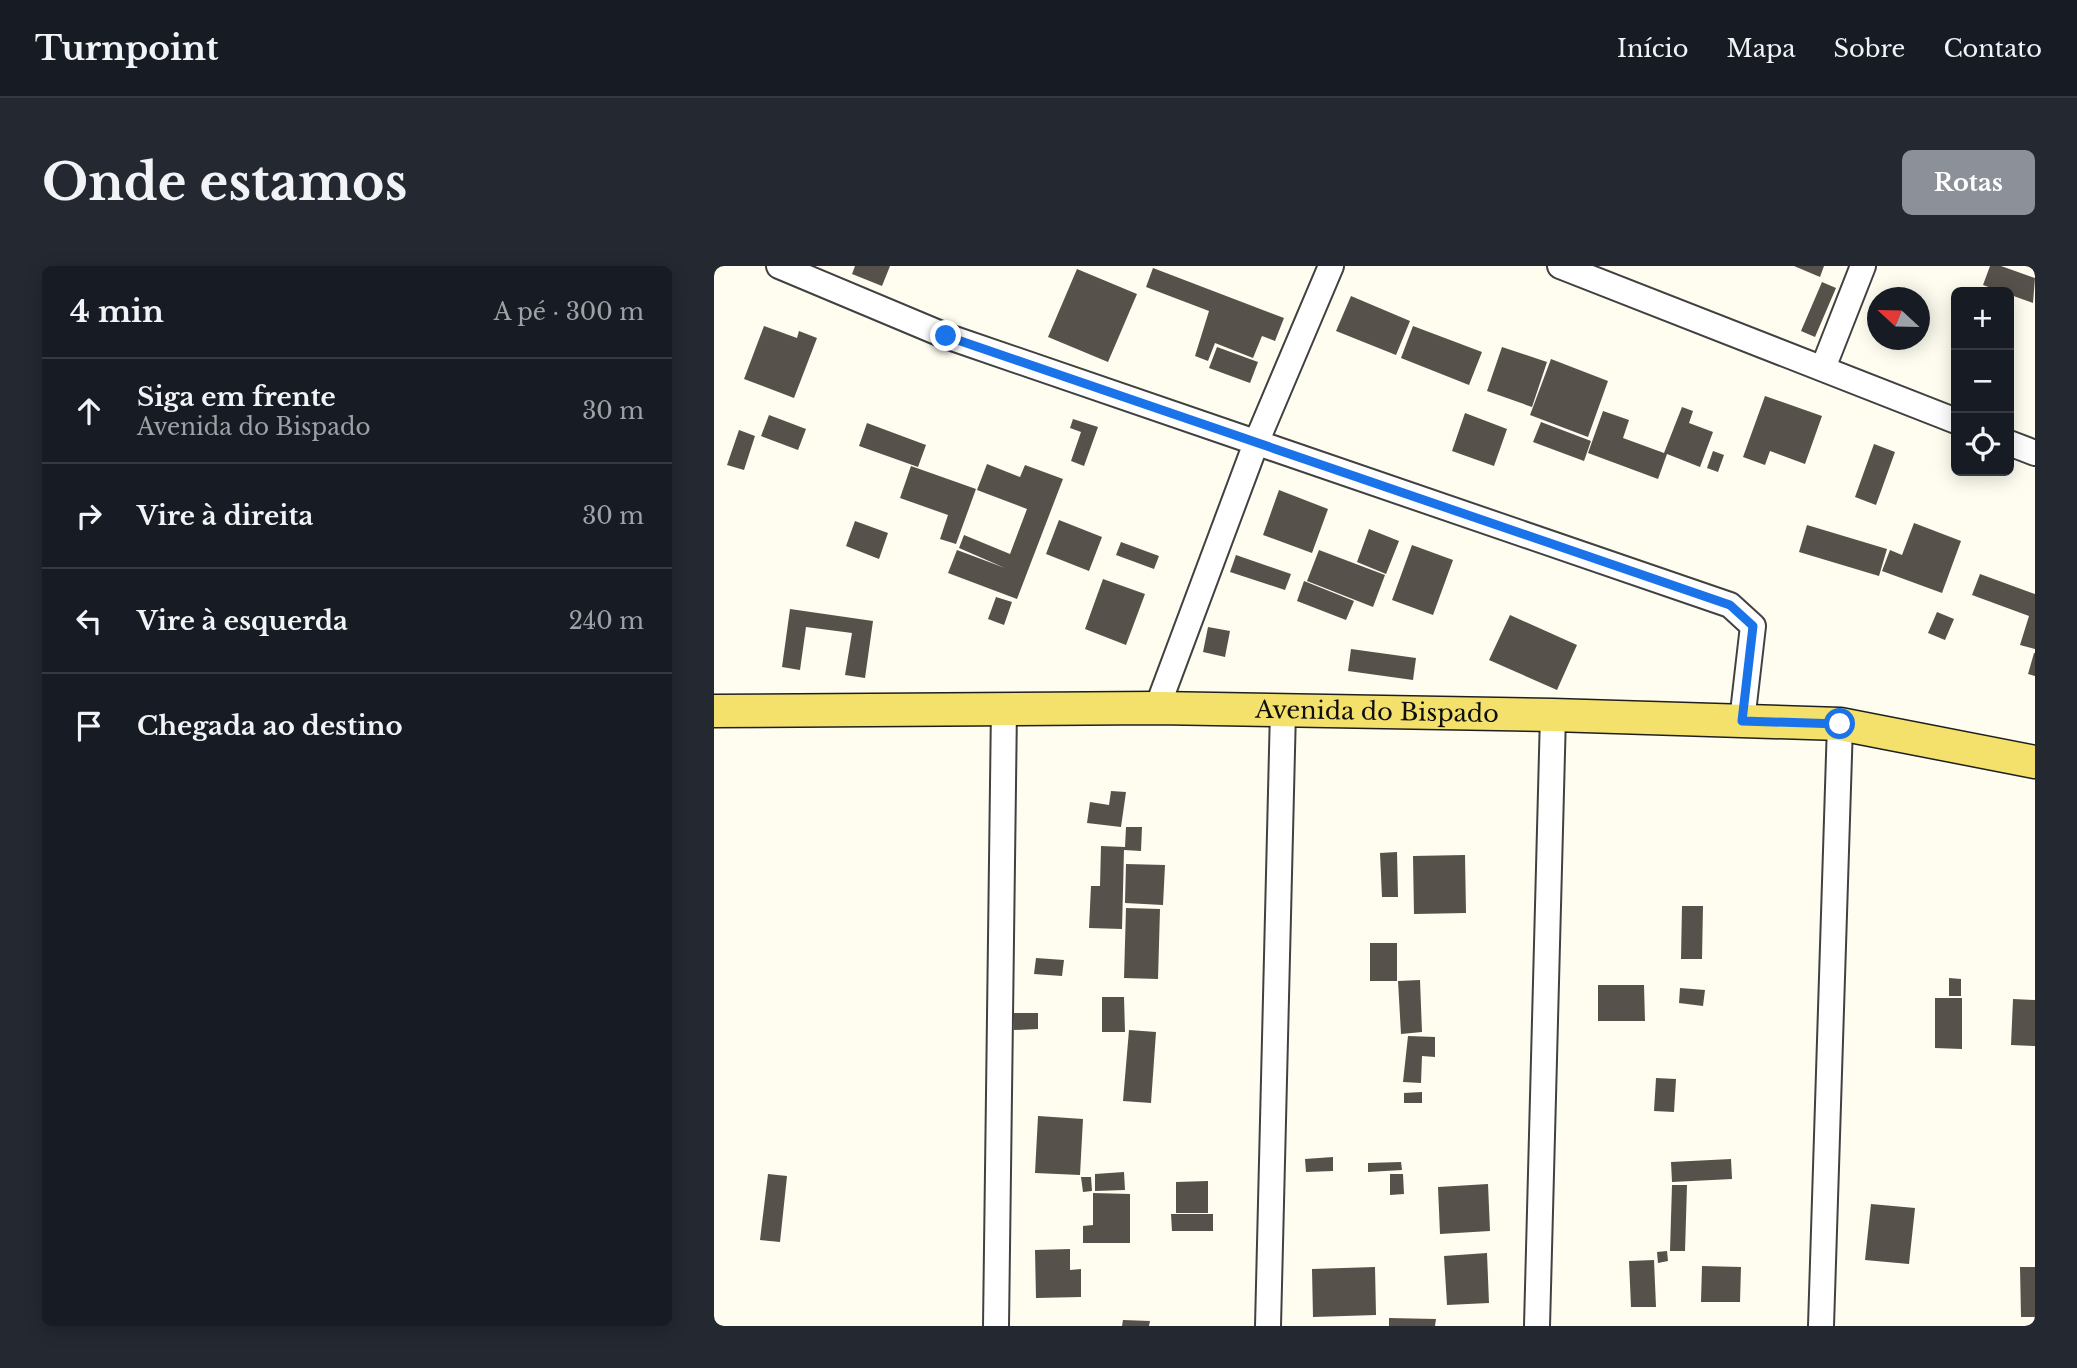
<!DOCTYPE html>
<html lang="pt">
<head>
<meta charset="utf-8">
<style>
	:root { --surface:#171b24; --page:#242831; --text:#f1f3f6; --muted:#9ea1a6; --line:#363941; --accent:#8c9099 }
	body { margin:0; font-family:"Libre Baskerville",serif; background:var(--page); color:var(--text) }
	.controls { position:absolute; right:21px; top:21px; display:grid; overflow:hidden; border-radius:10px; box-shadow:0 4px 18px #0003 }
	.controls button { width:63px; height:63px; display:grid; place-items:center; padding:0; border:0; border-bottom:2px solid var(--line); background:var(--surface); color:var(--text); font:35px sans-serif }
	.compass { position:absolute; left:1153px; top:21px; width:63px; height:63px; border-radius:50%; background:var(--surface); box-shadow:0 4px 18px #0003; rotate:292deg }
	.stop { position:absolute; width:21px; height:21px; margin:-16px; border:5px solid #1a73e8; border-radius:50%; background:#fff }
	.stop.end { background:#1a73e8; border-color:#fff; box-shadow:0 2px 7px #0008 }
	.list { margin:0; padding:0; list-style:none }
	h2 { display:flex; justify-content:space-between; align-items:center; height:91px; margin:0; padding:0 28px; font-size:30px }
	h2 small { font-size:23px; font-weight:400; color:var(--muted) }
	.list li { display:grid; grid-template-columns:46px 1fr auto; gap:21px; align-items:center; box-sizing:border-box; height:105px; padding:0 28px; border-top:2px solid var(--line) }
	.list b { display:block; font-size:26px; white-space:nowrap }
	.list p { margin:0; font-size:23px; white-space:nowrap; color:var(--muted) }
	.list em { font-size:23px; font-style:normal; color:var(--muted) }
	.icon { flex:none; width:38px; height:38px; fill:none; stroke:currentColor; stroke-width:2; stroke-linecap:round; stroke-linejoin:round }
	.map { position:relative; flex:none; width:1321px; height:1060px; overflow:hidden; border-radius:10px }
	header { display:flex; align-items:center; gap:42px; box-sizing:border-box; height:98px; padding:0 35px; background:var(--surface); border-bottom:2px solid var(--line) }
	header strong { font-size:33px }
	nav { display:flex; gap:38px; margin-inline-start:auto; font-size:24px }
	.intro { display:flex; align-items:center; justify-content:space-between; box-sizing:border-box; height:168px; padding:0 42px }
	h1 { margin:0; font-size:49px }
	.button { padding:18px 32px; border-radius:10px; background:var(--accent); color:#fff; font-size:24px; font-weight:700 }
	main { display:flex; gap:42px; padding:0 42px }
	aside { flex:1; background:var(--surface); border-radius:10px; box-shadow:0 4px 18px #0003 }
	.map>svg:first-child { display:block }
</style>
</head>
<body>
<header>
<strong>Turnpoint</strong>
<nav><a>Início</a><a>Mapa</a><a>Sobre</a><a>Contato</a></nav>
</header>
<div class="intro"><h1>Onde estamos</h1><a class="button">Rotas</a></div>
<main>
<aside>
<h2>4 min<small>A pé · 300 m</small></h2>
<ul class="list">
<li><svg class="icon" aria-label="ahead" viewBox="0 0 24 24"><path d="M12 20V5M6 11l6-6 6 6"/></svg><div><b>Siga em frente</b><p>Avenida do Bispado</p></div><em>30 m</em></li>
<li><svg class="icon" aria-label="right" viewBox="0 0 24 24"><path d="M7 20v-9h11M14 6l5 5-5 5"/></svg><div><b>Vire à direita</b></div><em>30 m</em></li>
<li><svg class="icon" aria-label="left" viewBox="0 0 24 24"><path d="M17 20v-9H6M10 6l-5 5 5 5"/></svg><div><b>Vire à esquerda</b></div><em>240 m</em></li>
<li><svg class="icon" aria-label="arrive" viewBox="0 0 24 24"><path d="M6 21V4h12l-3 4 3 4H6"/></svg><div><b>Chegada ao destino</b></div></li>
</ul>
</aside>
<div class="map">
<svg width="1321" height="1060" viewBox="0 0 1321 1060">
	<rect width="100%" height="100%" fill="#fefdf0"/>
	<path fill="#57514b" d="M141 0H176L168 20 138 8Z
		M1080 0H1110L1106 11Z
		M1276 0H1287L1321 12 1319 37 1269 19Z
		M439 2 570 52 561 75 548 70 539 92 501 77 494 95 481 90 495 45 432 21Z
		M363 3 423 28 394 96 334 71Z
		M1108 16 1122 22 1101 71 1087 65Z
		M637 30 696 55 682 89 622 65Z
		M50 60 83 72 85 65 103 72 80 132 30 113Z
		M699 60 768 86 755 119 687 92Z
		M503 81 544 96 536 117 495 102Z
		M788 81 833 96 818 141 773 125Z
		M837 93 894 115 874 171 816 149Z
		M1051 130 1108 150 1091 198 1056 185 1051 199 1029 191Z
		M968 141 979 145 975 157 999 166 986 201 953 188 944 213 874 187 889 145 915 154 909 172 950 187Z
		M751 147 793 163 780 200 738 185Z
		M55 149 92 163 84 184 47 170Z
		M359 153 384 161 370 200 357 195 367 166 356 162Z
		M827 156 877 175 870 195 819 176Z
		M153 157 212 179 204 201 145 180Z
		M25 164 41 170 30 204 13 199Z
		M1160 178 1181 186 1162 239 1141 231Z
		M999 185 1010 189 1004 206 993 202Z
		M273 198 306 211 311 199 349 213 303 333 234 307 243 284 291 302 245 282 250 269 296 288 313 243 263 224Z
		M197 200 262 223 242 278 226 273 234 249 186 232Z
		M565 224 614 243 598 287 549 269Z
		M345 254 388 271 375 305 332 288Z
		M141 255 174 267 165 293 132 280Z
		M1200 257 1247 275 1228 327 1168 305 1176 284 1188 289Z
		M1093 259 1173 283 1165 310 1085 286Z
		M655 263 685 275 672 308 643 296Z
		M407 276 445 290 440 303 402 289Z
		M698 279 739 294 719 349 678 334Z
		M605 284 671 309 659 341 593 315Z
		M522 289 577 308 571 324 516 306Z
		M1266 308 1321 328V383L1306 379 1315 350 1258 329Z
		M389 313 431 328 412 379 371 363Z
		M590 315 640 335 632 354 583 335Z
		M282 331 298 336 290 359 274 353Z
		M76 343 159 355 151 412 131 409 138 367 92 361 86 404 68 401Z
		M1223 346 1240 353 1231 374 1214 367Z
		M796 349 863 379 843 424 775 394Z
		M494 361 516 365 511 391 489 386Z
		M637 383 702 392 699 414 634 405Z
		M1320 387H1321V410L1314 408Z
		M397 525 412 526 407 561 373 557 376 536 395 539Z
		M412 561H428L427 585 410 584 408 663 375 662 377 620H386L387 580 411 581Z
		M683 586 684 631H668L666 587Z
		M751 589 752 647 700 648 699 590Z
		M412 598 451 599 449 639 411 637Z
		M968 640H989L988 693H967Z
		M412 642 446 643 444 713 410 712Z
		M656 677H683V715H656Z
		M322 692 350 694 348 710 320 708Z
		M1235 712 1247 713V730H1235Z
		M706 714 708 766 687 768 684 715Z
		M884 719H930L931 755H884Z
		M966 722 991 724 989 740 965 737Z
		M388 731H410L411 766H388Z
		M1221 732H1248V783L1221 782Z
		M1299 733 1321 734V780L1297 779Z
		M300 747H324V763L300 764Z
		M415 764 442 766 437 837 409 835Z
		M694 770 721 771V791L708 790 707 817 689 816Z
		M942 812 962 813 960 846 940 845Z
		M708 826V837H690V827Z
		M324 850 369 853 366 909 321 907Z
		M619 891V905L592 906 591 893Z
		M1017 893 1018 913 958 916 957 896Z
		M687 896 688 904 654 906V897Z
		M410 906 411 924 381 925V908Z
		M54 908 73 910 66 976 46 974Z
		M676 908H689L690 928 676 929Z
		M367 911H377L378 925 369 926Z
		M494 915V947H462V916Z
		M774 918 776 965 726 968 724 921Z
		M958 919H973L971 985H956Z
		M379 927 416 928V977H369V960L379 959Z
		M1157 938 1201 942 1195 998 1151 994Z
		M457 948H499V965H458Z
		M356 983V1004L367 1003V1031L322 1032 321 984Z
		M953 985 954 995 944 997 943 986Z
		M773 987 775 1037 733 1039 730 990Z
		M940 994 942 1041H917L915 995Z
		M988 1000 1027 1001 1026 1036H987Z
		M661 1001 662 1049 599 1051 598 1003Z
		M1306 1001H1321V1051H1307Z
		M675 1052 722 1053 721 1060H675Z
		M409 1054 436 1055 435 1060H408Z"/>
	<g fill="none" stroke-linecap="round" stroke-linejoin="round">
		<g stroke="#414141" stroke-width="28">
			<path id="minor" d="M65 0 232 70 1016 339 1039 360 1028 455
				M846 0 1242 155
				M1109 102 1149 0
				M1295 177 1321 187
				M443 442 542 177 617 0
				M282 1060 290 441
				M554 1060 569 444
				M823 1060 839 449
				M1107 1060 1126 458"/>
		</g>
		<g stroke="#1f1f1f" stroke-width="35">
			<g id="major">
				<path id="s1" d="M0 445 443 442 839 449 1126 458 1321 496"/>
			</g>
		</g>
		<use href="#minor" stroke="#fff" stroke-width="24"/>
		<use href="#major" stroke="#f3e16c" stroke-width="32"/>
	</g>
	<g fill="none" stroke-linecap="round" stroke-linejoin="round">
		<path stroke="#1a73e8" stroke-width="9" d="M232 70 1016 339 1039 360 1028 455 1126 458"/>
	</g>
	<g text-anchor="middle" stroke-width="7" stroke-linejoin="round" paint-order="stroke">
		<g font-size="24" fill="#0e0e0e" stroke="#fff">
			<text dy="8" stroke="none"><textPath href="#s1" startOffset="663">Avenida do Bispado</textPath></text>
		</g>
	</g>
</svg>
<div class="controls">
<button>+</button>
<button>−</button>
<button><svg class="icon" aria-label="locate" viewBox="0 0 24 24"><circle cx="12" cy="12" r="6"/><path d="M12 2v4M12 18v4M2 12h4M18 12h4"/></svg></button>
</div>
<svg class="compass" viewBox="-18 -18 36 36"><path d="M0-13l5 13h-10z" fill="#e53935"/><path d="M0 13l5-13h-10z" fill="#9ea1a6"/></svg>
<div class="stop" style="left:1126px;top:458px"></div>
<div class="stop end" style="left:232px;top:70px"></div>
</div>
</main>
</body>
</html>
